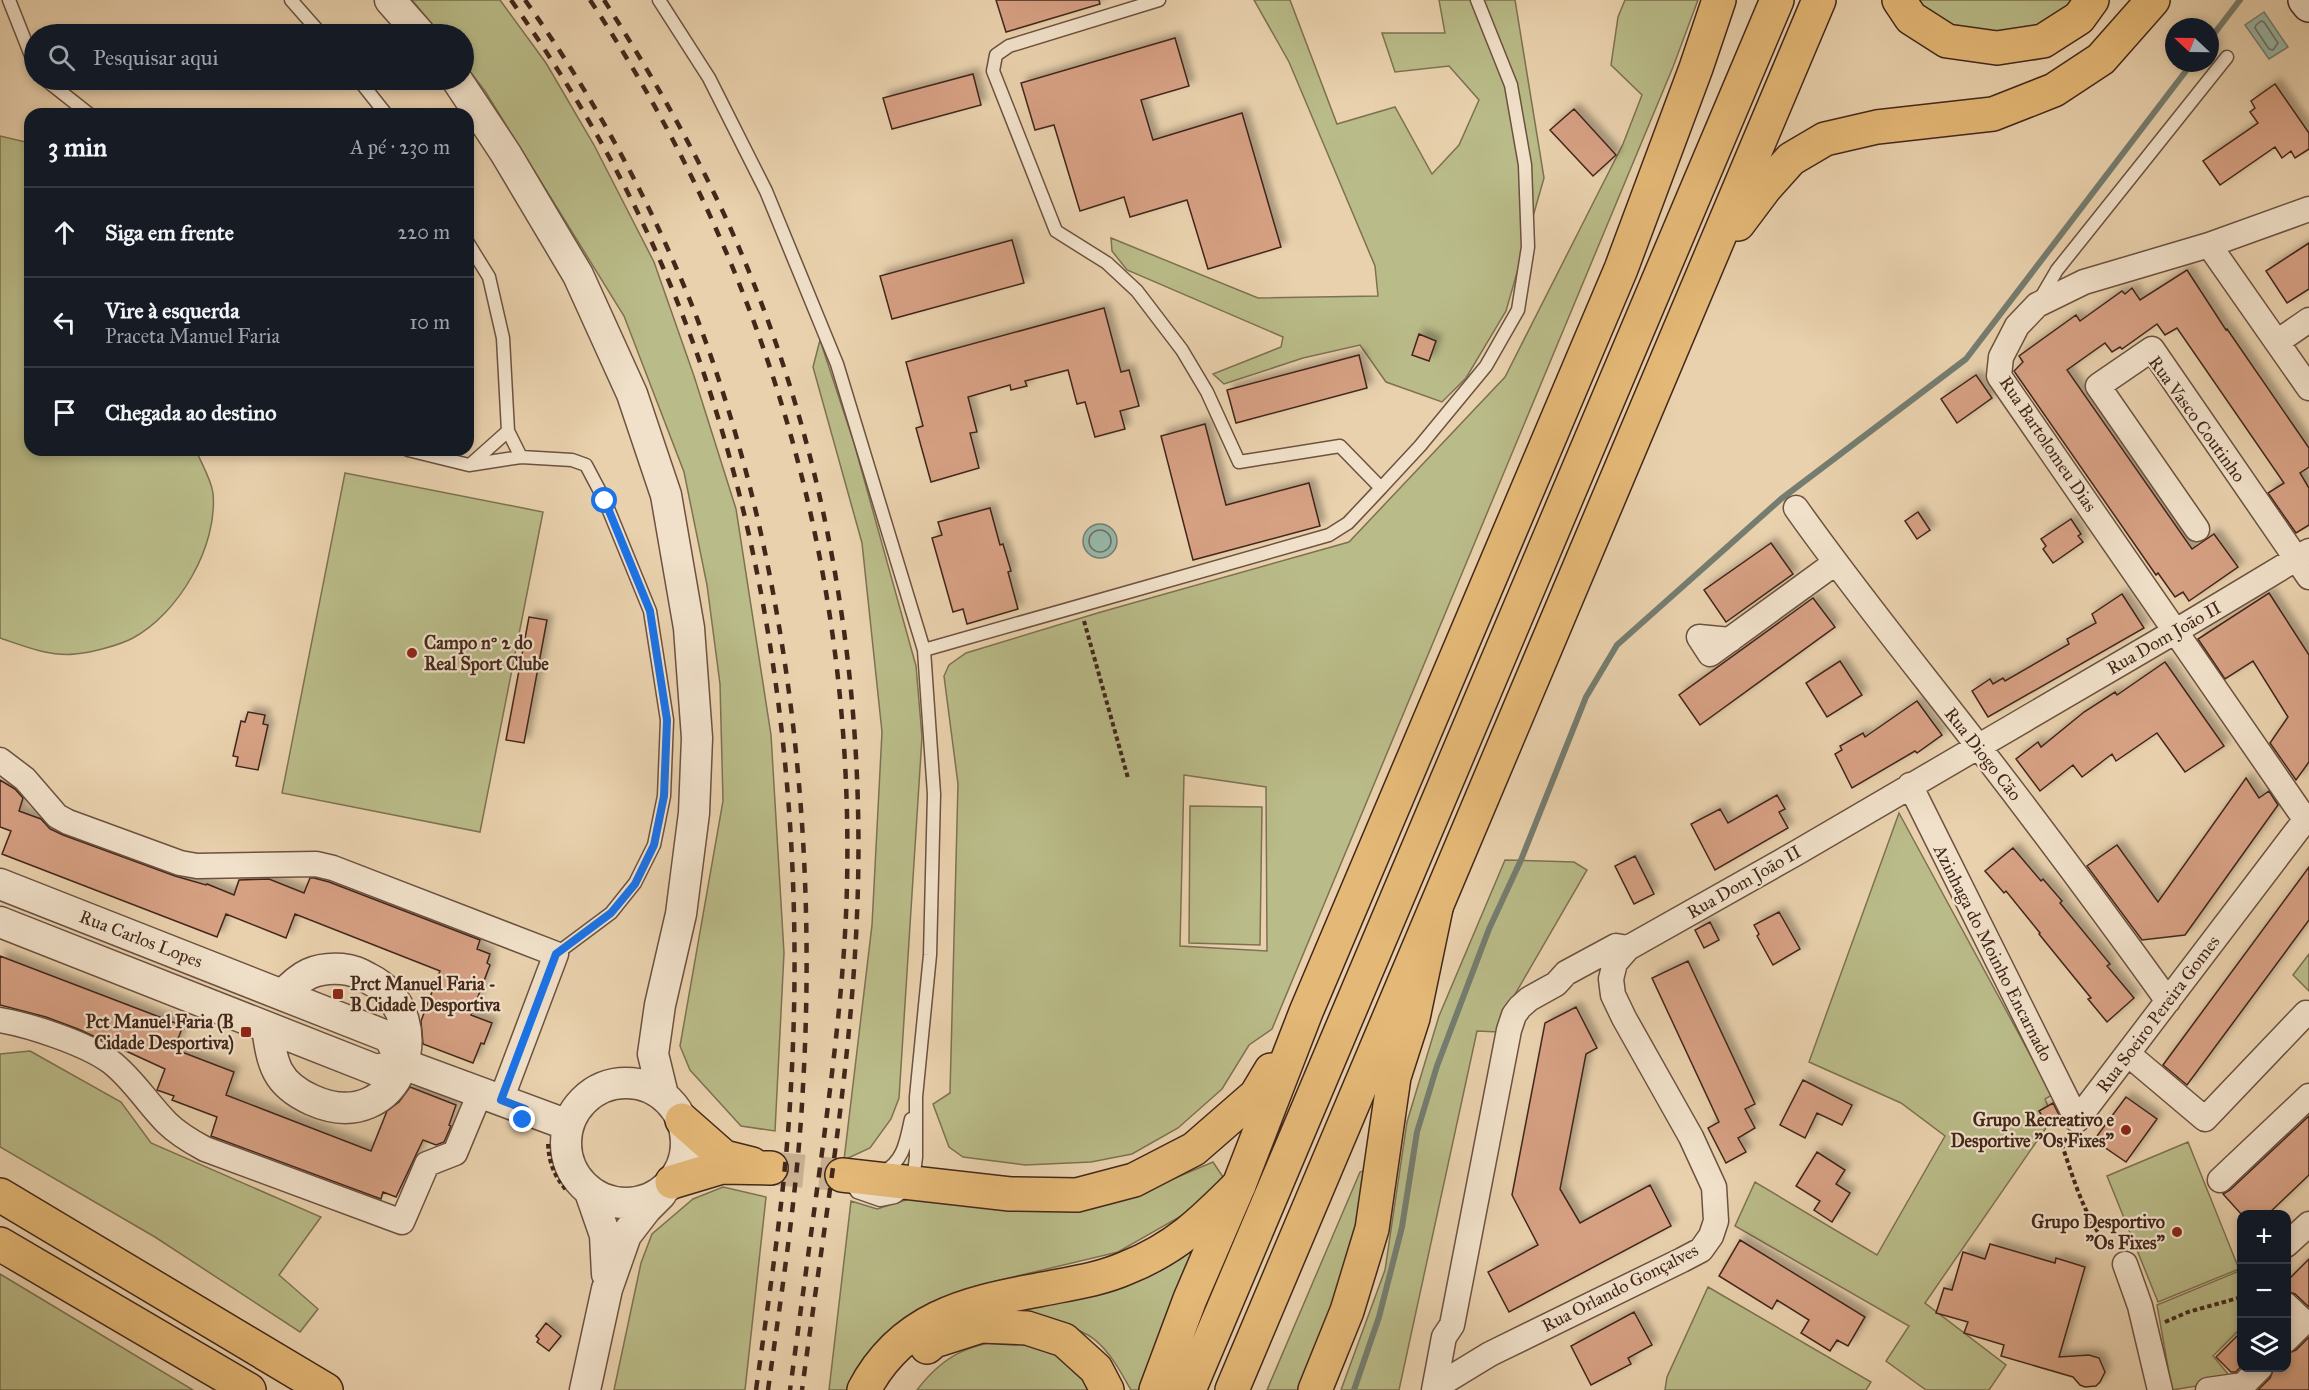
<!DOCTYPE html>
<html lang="pt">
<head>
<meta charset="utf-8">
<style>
	:root { --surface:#171b24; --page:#20242c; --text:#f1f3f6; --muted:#9ea1a6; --line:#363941 }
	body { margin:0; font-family:"IM FELL Great Primer",serif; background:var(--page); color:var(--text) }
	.controls { position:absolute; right:18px; bottom:18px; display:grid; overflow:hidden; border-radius:12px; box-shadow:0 3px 9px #0003 }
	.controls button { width:54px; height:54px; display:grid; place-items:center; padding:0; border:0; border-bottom:2px solid var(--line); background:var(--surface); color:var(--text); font:30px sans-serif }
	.compass { position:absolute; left:2165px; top:18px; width:54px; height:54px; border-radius:50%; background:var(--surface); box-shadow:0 3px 9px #0003; rotate:292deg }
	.stop { position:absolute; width:18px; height:18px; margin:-14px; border:4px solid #1a73e8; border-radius:50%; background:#fff }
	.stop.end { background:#1a73e8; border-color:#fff; box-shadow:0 2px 6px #0008 }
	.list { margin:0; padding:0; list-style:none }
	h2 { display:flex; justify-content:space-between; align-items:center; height:78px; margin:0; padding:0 24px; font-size:26px }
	h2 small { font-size:20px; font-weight:400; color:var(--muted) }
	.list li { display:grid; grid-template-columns:39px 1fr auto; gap:18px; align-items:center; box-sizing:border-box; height:90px; padding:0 24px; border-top:2px solid var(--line) }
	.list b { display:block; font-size:22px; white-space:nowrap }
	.list p { margin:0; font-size:20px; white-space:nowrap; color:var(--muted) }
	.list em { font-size:20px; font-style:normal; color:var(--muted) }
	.icon { flex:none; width:33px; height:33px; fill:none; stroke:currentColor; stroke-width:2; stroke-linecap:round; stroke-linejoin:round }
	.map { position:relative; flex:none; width:2309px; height:1390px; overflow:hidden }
	.search { position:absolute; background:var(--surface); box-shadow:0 3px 9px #0003; left:24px; top:24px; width:450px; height:66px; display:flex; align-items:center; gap:15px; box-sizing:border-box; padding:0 21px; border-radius:33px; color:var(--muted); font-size:22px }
	.panel { position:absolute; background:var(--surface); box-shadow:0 3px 9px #0003; left:24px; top:108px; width:450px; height:348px; border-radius:18px }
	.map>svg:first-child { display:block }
</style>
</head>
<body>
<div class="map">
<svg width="2309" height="1390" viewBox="0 0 2309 1390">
	<defs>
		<filter id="shadow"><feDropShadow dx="5.5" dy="-5.5" stdDeviation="3" flood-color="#0004"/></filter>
	</defs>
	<rect width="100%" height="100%" fill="#e9d1ad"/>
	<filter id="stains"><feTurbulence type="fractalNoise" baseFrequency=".00333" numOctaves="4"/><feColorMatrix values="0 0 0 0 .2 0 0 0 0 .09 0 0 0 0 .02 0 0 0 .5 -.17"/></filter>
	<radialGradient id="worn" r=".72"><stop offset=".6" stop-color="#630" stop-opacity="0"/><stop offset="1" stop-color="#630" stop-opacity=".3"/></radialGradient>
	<path fill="#b9bb88" stroke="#7e7152" stroke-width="1.5" fill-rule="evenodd" d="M412 0H500L546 63 594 145 654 262 694 376 736 509 771 735 784 953 775 1131 741 1126 690 1070 680 1046 723 801 720 684 707 585 684 472 624 316 485 91 464 64V34H440Z
		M1254 0H1290L1337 124 1395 107 1432 174 1459 145 1479 100 1449 66 1395 72 1382 33H1445L1439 0H1515L1544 178 1506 311 1466 378 1442 402 1386 382 1360 345 1303 358 1224 384 1213 374 1281 347 1283 337 1127 270 1112 251 1111 238 1258 298 1378 296 1375 266 1289 62Z
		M1625 0H1698L1673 67 1272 1029 1249 1045 1222 1089 1178 1128 1132 1154 1091 1162 1025 1165 963 1157 949 1147 933 1104 950 1093 958 784 944 676 949 665 966 653 1101 612 1349 542 1505 377 1623 144 1642 95 1611 65 1618 17ZM1184 775 1266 787 1267 951 1180 946Z
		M1914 0H2075L2039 26 2016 34 1958 28 1934 18Z
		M0 136 30 143V450H196C201 463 211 479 213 493 218 546 179 613 133 638 120 645 90 653 75 654 50 657 24 646 0 638Z
		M820 340 854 443 916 666 922 737 899 1098 891 1119 870 1148 844 1160 872 925 882 732 862 543 813 367Z
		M345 473 543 512 480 832 282 793Z
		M1190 806 1262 807 1260 945 1189 943Z
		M1899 813 2052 1095 2045 1099 2048 1106 2039 1111 2048 1125 1925 1303 2006 1365 1989 1390H1926L1886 1361 1909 1326 1735 1226 1755 1182 1877 1255 1945 1136 1901 1103 1809 1062Z
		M1505 860 1574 862 1587 870 1514 996 1499 1032 1477 1031 1399 1390H1341L1385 1270 1407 1122 1439 1016Z
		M2309 954V991L2293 975Z
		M30 1051 121 1102 151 1143 321 1217 279 1275 318 1309 300 1332 155 1237 0 1147V1054Z
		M2188 1142 2239 1269 2158 1302 2107 1176Z
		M1213 1162 1223 1177 1197 1207 1118 1252 984 1284 925 1306 883 1336 853 1377 850 1390H829L851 1201 877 1209 925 1194 1135 1195Z
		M1374 1167 1372 1186 1305 1390H1267L1360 1172Z
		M723 1187 766 1197 745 1390H614L641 1263 652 1234 693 1199Z
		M1201 1250 1146 1390H1131C1120 1371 1108 1347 1088 1335 1067 1323 1039 1320 1016 1316L1012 1303 1178 1255Z
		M2239 1271 2242 1273 2241 1328 2213 1356 2233 1380 2172 1390 2157 1305Z
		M0 1274 193 1390H0Z
		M1708 1287 1871 1382 1866 1390H1665L1667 1377Z
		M1017 1339 1053 1348 1097 1390H917C945 1353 972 1343 1017 1339Z"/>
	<path fill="#97b7a9" stroke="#757d70" stroke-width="1.5" d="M2264 12 2288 47 2269 59 2245 25Z
		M1083 541a17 17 0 1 1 34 0a17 17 0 1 1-34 0Z"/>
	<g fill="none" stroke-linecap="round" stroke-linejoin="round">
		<path stroke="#6d6f62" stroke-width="1.5" d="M2261 21 2264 22 2278 43 2273 50 2269 49 2255 28 2256 25Z
			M1089 541a11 11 0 1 1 22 0a11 11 0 1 1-22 0Z"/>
		<path stroke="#757d70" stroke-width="6" d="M2210 39 2240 0
			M1354 1390 1379 1317 1402 1227 1417 1132 1437 1066 1489 929 1521 860 1586 697 1617 645 1781 499 1966 359 2192 63"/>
	</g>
	<path fill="#d6a083" stroke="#43271b" stroke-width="1.5" filter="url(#shadow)" d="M996 0H1099L1100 4 1006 32Z
		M1175 38 1189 86 1141 100 1153 140 1242 113 1281 247 1208 269 1187 200 1130 217 1124 197 1080 211 1054 125 1035 130 1021 83Z
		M973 74 981 105 892 129 883 98Z
		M2275 84 2309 133V149L2295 158 2291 151 2282 158 2275 147 2220 185 2203 161 2258 123 2250 112 2255 108 2251 101Z
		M1574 109 1616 155 1593 176 1550 130Z
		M1012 240 1024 283 892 319 880 276Z
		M2309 243V289L2287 303 2266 271Z
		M2187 270 2226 330 2227 329 2309 448V467L2300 473 2309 488V525L2296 533 2268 493 2284 483 2177 328 2165 335 2157 324 2122 349 2120 347 2112 352 2105 343 2067 370 2192 549 2214 534 2238 567 2189 601 2183 592 2175 597 2158 573 2156 575 2014 371 2023 362 2019 356 2076 315 2080 321 2122 291 2125 294 2132 288 2140 300Z
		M1104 308 1121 372 1129 370 1139 406 1120 411 1125 429 1095 437 1085 402 1077 404 1068 370 1025 381 1027 386 1011 390 1010 385 968 397 977 432 970 433 979 468 931 482 916 428 923 426 906 362Z
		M1419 334 1436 341 1429 361 1412 355Z
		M1359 355 1367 388 1236 423 1227 390Z
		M1976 375 1992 398 1957 423 1941 399Z
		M1205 424 1226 505 1309 483 1320 526 1193 560 1161 436Z
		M990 508 1000 545 1003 544 1011 571 1008 572 1018 609 967 624 963 609 953 612 932 538 942 535 938 522Z
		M1918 512 1930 530 1917 539 1905 521Z
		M2071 519 2081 534 2078 536 2083 542 2053 563 2043 549 2046 546 2041 539Z
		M1771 543 1793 574 1726 622 1704 590Z
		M2269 593 2309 655V762L2296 780 2270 743 2288 717 2253 661 2225 679 2198 639Z
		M2122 594 2144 628 1988 717 1972 691 1990 679 1993 684 2003 678 2005 681 2069 644 2067 639 2096 623 2092 614Z
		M1813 598 1835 627 1700 725 1679 695Z
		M529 617 547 620 524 743 506 740Z
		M1840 661 1862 695 1827 717 1806 683Z
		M2165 662 2224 746 2185 772 2157 733 2116 761 2112 754 2082 777 2073 765 2040 791 2016 759 2038 742 2041 747 2084 712 2115 692 2117 695Z
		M1917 701 1942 735 1917 753 1915 751 1852 788 1835 754 1842 750 1840 746 1863 733 1865 737Z
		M248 712 265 715 263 724 268 725 258 770 236 766 238 757 233 756 241 721 245 722Z
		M2246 778 2259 798 2269 791 2278 805 2185 935 2142 940 2087 866 2117 845 2158 902Z
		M0 780 15 789 23 798 19 811 41 819 50 829 63 835 175 876 206 885 207 884 234 895 239 880 269 879 304 893 310 878H314L329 882 480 940 477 949 490 954 487 963 490 965 471 1015 492 1023 484 1044 481 1043 473 1063 423 1044 421 1021 440 971 295 914 286 938 226 914 217 937 2 854 11 831 0 827Z
		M1777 795 1785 809 1779 812 1788 828 1715 870 1691 824 1720 809 1728 823Z
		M2013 848 2041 881 2043 879 2062 901 2060 903 2110 964 2107 966 2134 998 2107 1022 2088 999 2091 998 2039 934 2040 933 2006 891 2004 893 1985 871Z
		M1635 856 1654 894 1634 904 1615 866Z
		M2309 867V920L2187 1085 2163 1065Z
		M1779 912 1800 949 1773 965 1757 936 1759 934 1754 925Z
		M1710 922 1719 940 1704 948 1695 930Z
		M0 956 183 1026 174 1049 234 1072 226 1095 371 1151 387 1111 399 1102 410 1087 456 1105 449 1125 451 1126 444 1142 436 1145 423 1140 396 1197 383 1192 381 1199 211 1136 217 1117 172 1100 174 1096 157 1090 165 1069 78 1029 46 1017 0 1005Z
		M1688 961 1755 1104 1745 1109 1755 1128 1738 1138 1746 1152 1726 1163 1708 1128 1719 1122 1652 978Z
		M1576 1007 1597 1048 1586 1054 1560 1189 1580 1223 1650 1185 1671 1226 1509 1312 1488 1272 1538 1245 1512 1195 1545 1023Z
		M1803 1080 1852 1105 1842 1125 1817 1113 1805 1138 1780 1125Z
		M2126 1097 2157 1119 2126 1162 2094 1140Z
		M2053 1103 2060 1117 2048 1125 2039 1111Z
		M2309 1116V1175L2267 1215H2242L2223 1194 2230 1190Z
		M1817 1152 1845 1170 1836 1184 1850 1193 1832 1222 1814 1210 1820 1201 1796 1186Z
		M1740 1240 1865 1317 1848 1346 1837 1340 1830 1351 1801 1333 1809 1320 1777 1300 1772 1309 1719 1276Z
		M1990 1244 2055 1263 2056 1258 2085 1267 2059 1357 2089 1355 2099 1358 2105 1372 2100 1382 2096 1386 2085 1387 2080 1385 2073 1377 2001 1356 2004 1345 1964 1333 1968 1322 1936 1313 1944 1288 1952 1290 1963 1252 1985 1259Z
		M2309 1259V1307L2295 1294 2286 1291V1282Z
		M1634 1312 1652 1345 1628 1358 1631 1364 1591 1385 1571 1346Z
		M546 1323 561 1336 549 1351 537 1342 539 1339 536 1336Z
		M2241 1332V1366L2236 1372H2231L2216 1357Z
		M2309 1337V1390H2258L2270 1378 2274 1368H2286V1354L2296 1350Z"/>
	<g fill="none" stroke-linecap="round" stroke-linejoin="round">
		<path stroke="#c8af90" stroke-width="33" stroke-dasharray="33 16" stroke-linecap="butt" d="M771 1168 842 1175"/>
		<g stroke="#6c5240" stroke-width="15">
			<path id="service" d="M9 0 34 63
				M291 0 321 34
				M659 0 709 78 766 191 837 364 924 650 934 794 930 955 916 1097V1157L913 1181 906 1190 895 1197 880 1200 857 1192 851 1183
				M1159 0 1009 46 996 55 993 71 1056 231 1107 263 1137 291 1182 350 1207 392 1239 462 1340 446 1381 488 1420 446 1486 366 1518 310 1528 247 1525 165 1511 85 1477 0
				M46 80 89 114
				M359 80 386 114
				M468 243 489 277 503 338 508 431 521 457
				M2040 299 2057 270 2227 57
				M408 450 469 465 521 457 572 460 586 465 605 501 650 611 667 720 664 796 654 845 635 883 611 913 556 954
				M471 464 508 431
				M924 650 1329 535 1348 523 1381 488
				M883 1172C904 1161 906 1141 911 1119"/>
		</g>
		<g stroke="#6c5240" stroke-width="27">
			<path id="minor" d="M2209 245 2309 388
				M2277 342 2309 320
				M1796 508C1854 590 1917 667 1978 746 2043 830 2106 915 2168 1001
				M2197 529 2098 386 2152 349 2309 577
				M1730 640 1699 637 1710 654 1835 563
				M0 760 25 779 57 816 68 822 180 863 197 866 316 864 333 868 556 954 501 1100
				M1910 785 2077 1120 2309 815
				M2305 819 1999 376 2001 357 2017 326 2037 305 2084 282 2209 245 2309 209
				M0 1020C30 1025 87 1044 111 1062 133 1079 148 1104 167 1123 178 1134 192 1142 205 1149L402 1222 427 1164 455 1153 480 1093
				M2128 1054 2205 1119 2306 1013
				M2220 1180 2309 1096
				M2286 1245 2309 1224
				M2125 1264 2140 1306 2160 1390
				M2286 1305 2304 1322 2286 1340
				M1434 1390 1444 1337 1452 1325 1509 1030 1514 1015 1520 1007 1529 999 1556 984 1566 973 1616 946 1628 948 1798 852 2176 631 2309 551
				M1441 1390 1444 1382 1490 1354 1682 1260 1701 1250 1711 1236 1716 1221 1714 1187 1691 1137 1624 1018 1613 995 1611 979 1615 963 1628 948
				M2208 1390 2243 1385 2260 1368"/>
		</g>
		<g stroke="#6c5240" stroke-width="33">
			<path id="tertiary" d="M390 0 420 34
				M457 80 506 154 578 275 632 394 666 495 689 628 697 738 694 813 681 914 660 1005 653 1054 663 1095
				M0 884 389 1037 403 1064
				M0 922 376 1070 403 1064 568 1125
				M267 1027C272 1064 276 1084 312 1100 401 1140 442 1015 368 978 359 973 353 970 342 969 315 967 301 975 283 995
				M566 1143a60 60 0 1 1 120 0a60 60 0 1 1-120 0Z
				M590 1192 605 1235 607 1274
				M585 1390 607 1289 626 1235 646 1209 661 1194"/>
		</g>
		<g stroke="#43271b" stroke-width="36">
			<path id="secondary" d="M2305 0 2309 5"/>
		</g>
		<g stroke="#43271b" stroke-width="36">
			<path id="trunk" d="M1899 0 1911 18 1947 41 1997 48 2043 41 2079 18 2092 0
				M1738 224 1765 188 1791 159 1825 139 1877 127 1993 114 2054 90 2101 59 2153 0
				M682 1120 724 1157 752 1164
				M842 1175 1010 1194 1077 1195 1134 1180 1194 1149 1256 1095 1271 1070
				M672 1182 722 1167 771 1168
				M1156 1390 1190 1299 1239 1185 1306 1012 1621 269 1696 68 1719 0
				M1189 1390 1777 0
				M1232 1390 1819 0"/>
		</g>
		<g stroke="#43271b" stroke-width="36">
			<path id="motorway" d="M0 1195 326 1390
				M0 1244 249 1390
				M927 1347 934 1341 981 1326 1027 1328 1064 1340 1096 1369 1107 1390
				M864 1390C901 1319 965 1303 1038 1290 1067 1284 1099 1280 1126 1268 1176 1248 1202 1222 1239 1185
				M1315 1390 1347 1311 1372 1229 1394 1077 1413 1018 1436 908"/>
		</g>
		<path stroke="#43271b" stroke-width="4" stroke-dasharray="4.5 3" stroke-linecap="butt" d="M1084 621 1128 778
			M2066 1138 2062 1145C2074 1180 2086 1223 2112 1250
			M548 1144C549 1163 554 1176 567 1191
			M2165 1322 2188 1312 2242 1297"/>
		<use href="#service" stroke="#f1e1ca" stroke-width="12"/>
		<use href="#minor" stroke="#f1e1ca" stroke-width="24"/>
		<use href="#tertiary" stroke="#f1e1ca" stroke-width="30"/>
		<use href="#secondary" stroke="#f1e1ca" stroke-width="33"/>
		<use href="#trunk" stroke="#e4b876" stroke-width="33"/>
		<use href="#motorway" stroke="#e4b876" stroke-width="33"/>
		<path stroke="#43271b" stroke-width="4.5" stroke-dasharray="10 10" stroke-linecap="butt" d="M511 0C566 78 614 159 653 245 770 501 807 807 791 1086 786 1188 770 1289 756 1390
			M525 0C594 97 651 202 695 313 787 552 818 831 803 1086 798 1188 782 1289 768 1390
			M590 0C766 266 854 566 847 885 845 972 834 1059 823 1145 812 1227 801 1308 790 1390
			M604 0C657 83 707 170 745 262 827 459 863 673 858 885 854 1053 824 1224 802 1390"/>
	</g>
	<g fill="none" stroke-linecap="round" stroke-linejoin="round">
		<path stroke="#1a73e8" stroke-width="8" d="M523 1120 525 1109 501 1100 556 954 611 913 635 884 654 845 664 796 667 720 650 611 605 501"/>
	</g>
	<g fill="#8f2418" stroke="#f1e1ca" stroke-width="2">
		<circle cx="412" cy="653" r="6"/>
		<rect x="332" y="988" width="12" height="12" rx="3"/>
		<rect x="240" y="1026" width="12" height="12" rx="3"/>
		<circle cx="2126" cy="1130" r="6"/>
		<circle cx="2177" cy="1232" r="6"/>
	</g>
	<g text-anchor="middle" stroke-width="4.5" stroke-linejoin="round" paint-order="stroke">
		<g font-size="18" fill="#43271b" stroke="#f1e1ca">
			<text transform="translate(2197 419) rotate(54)" y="6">Rua Vasco Coutinho</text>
			<text transform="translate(2048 444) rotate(56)" y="6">Rua Bartolomeu Dias</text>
			<text transform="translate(2164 638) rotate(-30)" y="6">Rua Dom João II</text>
			<text transform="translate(1983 754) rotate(52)" y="6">Rua Diogo Cão</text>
			<text transform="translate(1744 882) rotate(-30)" y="6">Rua Dom João II</text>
			<text transform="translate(141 939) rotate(21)" y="6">Rua Carlos Lopes</text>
			<text transform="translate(1993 953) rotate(63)" y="6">Azinhaga do Moinho Encarnado</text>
			<text transform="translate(2158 1014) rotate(-53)" y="6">Rua Soeiro Pereira Gomes</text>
			<text transform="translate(1620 1288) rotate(-27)" y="6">Rua Orlando Gonçalves</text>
		</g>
		<g font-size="18" font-weight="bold" fill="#43271b" stroke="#f1e1ca" text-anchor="end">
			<text x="424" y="649" text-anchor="start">Campo nº 2 do<tspan x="424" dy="21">Real Sport Clube</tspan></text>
			<text x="350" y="990" text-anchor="start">Prct Manuel Faria -<tspan x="350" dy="21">B Cidade Desportiva</tspan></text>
			<text x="234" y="1028">Pct Manuel Faria (B<tspan x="234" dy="21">Cidade Desportiva)</tspan></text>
			<text x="2114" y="1126">Grupo Recreativo e<tspan x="2114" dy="21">Desportive "Os Fixes"</tspan></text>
			<text x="2165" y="1228">Grupo Desportivo<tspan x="2165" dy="21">"Os Fixes"</tspan></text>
		</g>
	</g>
	<rect width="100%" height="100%" filter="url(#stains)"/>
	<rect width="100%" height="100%" fill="url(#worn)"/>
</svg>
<div class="controls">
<button>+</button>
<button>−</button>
<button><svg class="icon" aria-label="layers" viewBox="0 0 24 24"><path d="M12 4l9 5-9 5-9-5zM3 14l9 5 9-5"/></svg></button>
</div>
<svg class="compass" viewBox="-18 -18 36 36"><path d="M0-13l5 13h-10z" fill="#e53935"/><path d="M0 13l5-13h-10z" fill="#9ea1a6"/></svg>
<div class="stop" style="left:605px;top:501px"></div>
<div class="stop end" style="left:523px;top:1120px"></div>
<div class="search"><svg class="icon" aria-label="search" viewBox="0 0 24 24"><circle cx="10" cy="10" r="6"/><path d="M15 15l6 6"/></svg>Pesquisar aqui</div>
<section class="panel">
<h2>3 min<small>A pé · 230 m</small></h2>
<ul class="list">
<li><svg class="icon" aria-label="ahead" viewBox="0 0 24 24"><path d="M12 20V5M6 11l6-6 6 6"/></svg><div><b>Siga em frente</b></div><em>220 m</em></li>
<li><svg class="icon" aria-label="left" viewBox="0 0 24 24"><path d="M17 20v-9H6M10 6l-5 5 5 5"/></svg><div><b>Vire à esquerda</b><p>Praceta Manuel Faria</p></div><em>10 m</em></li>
<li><svg class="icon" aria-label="arrive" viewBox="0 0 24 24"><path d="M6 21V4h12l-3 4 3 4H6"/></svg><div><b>Chegada ao destino</b></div></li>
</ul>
</section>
</div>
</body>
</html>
